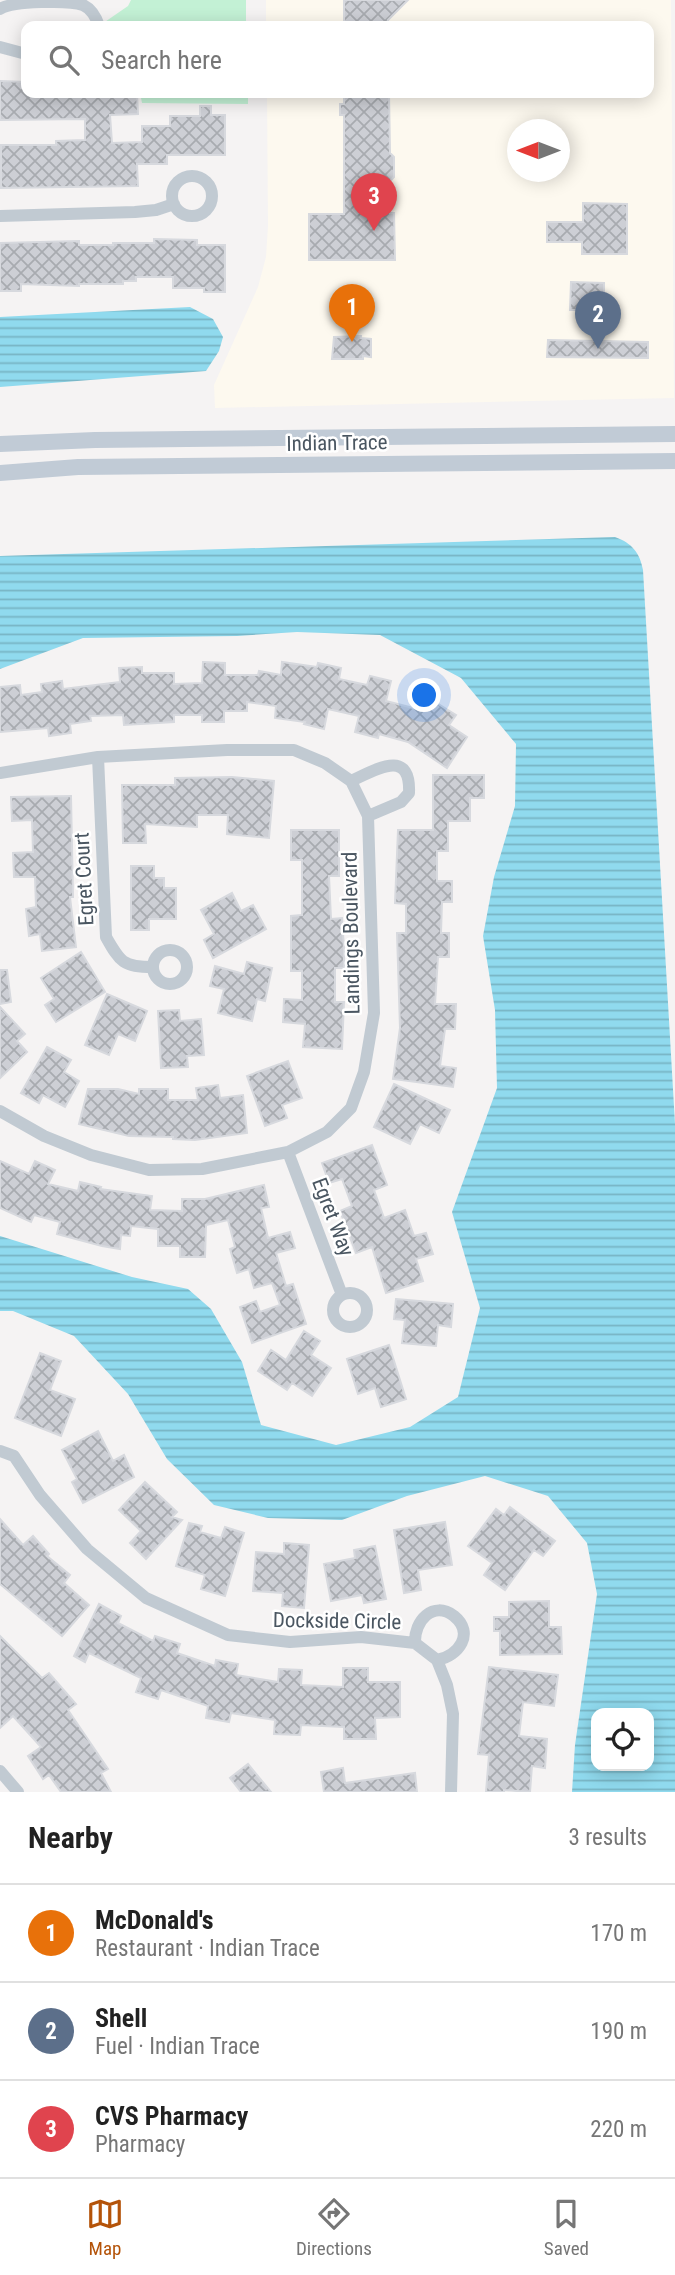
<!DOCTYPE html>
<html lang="en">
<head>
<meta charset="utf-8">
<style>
	:root { --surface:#fff; --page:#f2f2f2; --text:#222; --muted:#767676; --line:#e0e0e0; --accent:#b45309 }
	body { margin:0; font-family:"Roboto Condensed",sans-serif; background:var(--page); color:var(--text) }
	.controls { position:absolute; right:21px; bottom:21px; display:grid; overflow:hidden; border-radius:14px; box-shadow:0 4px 18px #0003 }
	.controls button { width:63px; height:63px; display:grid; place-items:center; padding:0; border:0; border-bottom:2px solid var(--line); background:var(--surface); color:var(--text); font:35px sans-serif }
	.compass { position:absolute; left:507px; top:119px; width:63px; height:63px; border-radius:50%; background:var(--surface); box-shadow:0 4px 18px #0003; rotate:270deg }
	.you { position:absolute; left:425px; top:696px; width:24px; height:24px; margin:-18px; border:5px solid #fff; border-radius:50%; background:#1a73e8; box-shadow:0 0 0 10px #1a73e833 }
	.badge { display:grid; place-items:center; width:46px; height:46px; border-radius:50%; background:var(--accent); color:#fff; font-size:23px; font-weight:700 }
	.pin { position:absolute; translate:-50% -58px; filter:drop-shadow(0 2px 4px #0008) }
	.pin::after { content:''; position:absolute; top:37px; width:24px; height:21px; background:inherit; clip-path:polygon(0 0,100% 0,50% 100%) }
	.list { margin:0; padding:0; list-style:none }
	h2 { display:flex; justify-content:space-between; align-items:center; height:91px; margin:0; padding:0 28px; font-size:30px }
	h2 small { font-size:23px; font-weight:400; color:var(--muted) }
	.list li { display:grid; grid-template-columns:46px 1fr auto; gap:21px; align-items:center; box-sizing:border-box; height:98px; padding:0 28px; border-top:2px solid var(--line) }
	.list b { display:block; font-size:26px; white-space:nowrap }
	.list p { margin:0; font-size:23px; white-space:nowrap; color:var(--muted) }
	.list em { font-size:23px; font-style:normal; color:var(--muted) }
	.icon { flex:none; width:38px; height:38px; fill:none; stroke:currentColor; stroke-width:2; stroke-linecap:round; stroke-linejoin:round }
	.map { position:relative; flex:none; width:675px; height:1792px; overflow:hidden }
	.search { position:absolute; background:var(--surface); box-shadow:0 4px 18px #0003; left:21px; right:21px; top:21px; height:77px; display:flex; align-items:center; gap:18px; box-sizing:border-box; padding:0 24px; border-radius:14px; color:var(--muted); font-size:26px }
	.sheet { height:385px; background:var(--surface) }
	nav { display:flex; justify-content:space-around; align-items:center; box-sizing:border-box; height:98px; border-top:2px solid var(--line); background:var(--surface); font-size:19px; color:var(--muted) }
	nav a { display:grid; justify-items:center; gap:4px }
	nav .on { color:var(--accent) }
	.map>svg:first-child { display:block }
</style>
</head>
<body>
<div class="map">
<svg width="675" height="1792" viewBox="0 0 675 1792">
	<defs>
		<pattern id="water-rules" width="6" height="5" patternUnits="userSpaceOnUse" patternTransform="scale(1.75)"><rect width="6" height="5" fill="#90daee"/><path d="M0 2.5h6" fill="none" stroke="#78b4c4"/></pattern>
		<pattern id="building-cross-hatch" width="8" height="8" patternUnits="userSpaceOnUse" patternTransform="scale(1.75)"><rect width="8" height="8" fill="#cdcfd5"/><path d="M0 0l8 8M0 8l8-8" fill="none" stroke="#a8abb0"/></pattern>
	</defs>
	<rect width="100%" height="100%" fill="#f5f3f3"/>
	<path fill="#fdf9ef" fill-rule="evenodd" d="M266 0H671L674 398 215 408 214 385 258 287 266 257 268 226 267 93H649V26H266ZM518 130H560V172H518Z"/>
	<path fill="#c3f1d5" d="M131 0H246V26H99L128 6Z
		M140 93H248V104L142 103Z"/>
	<path fill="url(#water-rules)" fill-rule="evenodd" d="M190 307 213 319 223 337 219 351 206 371 0 387V317Z
		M615 537C632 543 640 553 643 570L675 1124V1792H572L575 1745 597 1594 587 1543 548 1496 485 1476 407 1496 342 1520 268 1518 214 1505 167 1459 128 1394 74 1336 13 1311H0V1236L132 1277 188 1289 211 1309 242 1362 261 1425 336 1445 410 1427 458 1397 480 1308 452 1212 497 1088 495 1010 483 936 494 877 515 806 516 744 461 678 380 635 297 632 237 636 83 638 0 669V556ZM596 1713H649V1766H596Z"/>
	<path fill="url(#building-cross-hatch)" stroke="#d7d9de" stroke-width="2" d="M344 0H408L388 20V26H344Z
		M0 81 26 82V93H137L138 114 110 115 112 143 142 142V126H170V116H200V106H211V115H225V155H167V164H137L138 186 1 188V145H56V141L85 140V119L0 120Z
		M344 93H389L390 153 394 157V177L389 182 390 213H394L395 260H309V214H344V115H340V104H344Z
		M583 203 627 204V254H582V242H547V222H583Z
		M154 239 197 240V245H225V292H204V288H173V277H136V281H123V284H79V286L21 284V291H0V243L79 241V245H113V243H154Z
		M571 282 604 283V310H570Z
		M361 336V338L371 339V357L363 356V359H332L334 337Z
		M548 340 648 342V358L547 357Z
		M203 662 225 663V675H258L259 671 281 675 282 662 317 667 318 663 341 668 339 679 367 685 370 676 391 681 386 701 425 711 432 700 456 715 449 725 467 737 447 768 408 742 379 734 378 738 355 732 359 716 328 709 324 729 304 724 305 722 275 718 276 706 247 702V711H224V722H202V715H174V722L124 725 123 715 90 716 91 721 70 724 71 733 49 736 48 728 0 732V687L20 685 21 695 42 692 41 684 62 681 63 689 120 682 119 668 142 667V673H174V684L202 683Z
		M433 775H484V798H470V821H448V851H437V881H452V902H442L441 933H449V957H438L435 1004H456L455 1029H445L440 1066 456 1068 453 1087 393 1079 400 1028 397 933H406V904L395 903 398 830H433Z
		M232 777 274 781 269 838 227 834 228 815H197V827L145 824 146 843H123L122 785H175V778Z
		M71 796 73 897H70L76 947 42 951 40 934 29 936 26 909 36 907 35 877H14L13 853 33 852 32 820 12 821 11 797Z
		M291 830H339V876H329L331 919 342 918 344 948V968H335V1002H344L342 1049 303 1047 305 1024 283 1022 284 999 302 1000V971H291V916L302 915V860H291Z
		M131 866H154V878H164V888H176V919H149V930H131Z
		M232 893 241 911 253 905 266 929 213 958 204 940 214 934 201 910Z
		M81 952 105 992 56 1022 45 1005 54 999 41 978Z
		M247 962 272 968 265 1001 257 999 252 1021 218 1013 224 989 210 986 215 966 244 974Z
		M0 970H7L11 1002 0 1004Z
		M107 994 147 1011 135 1041 118 1034 109 1055 85 1045Z
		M0 1007 25 1034 17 1041 27 1052 0 1078Z
		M179 1010 180 1021 201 1019 204 1055 187 1056 188 1067 161 1068 158 1011Z
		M47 1047 71 1060 64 1072 79 1081 65 1107 43 1095 39 1103 21 1093Z
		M288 1061 302 1098 282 1105 287 1118 265 1126 247 1076Z
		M394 1084 450 1110 439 1133 420 1124 410 1144 374 1127Z
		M218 1085 220 1098 243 1095 247 1133 195 1140 173 1139V1137L129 1136 79 1124 88 1089H118L139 1094V1089H168V1100H198L196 1088Z
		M372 1145 387 1185 374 1190 384 1218 405 1210 414 1236 426 1233 433 1254 416 1259 423 1281 386 1293 372 1247 356 1253 340 1211 352 1206 342 1179 329 1183 322 1163Z
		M0 1161 29 1174 35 1161 55 1170 48 1184 78 1191 80 1182 101 1187 100 1189 152 1196 150 1210 182 1211V1199H205L264 1185 269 1207 261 1208 268 1238 290 1232 295 1248 276 1253 286 1286 293 1284 306 1324 252 1343 240 1307 256 1301 260 1312 280 1305 272 1283 254 1288 249 1269 237 1273 230 1249 235 1247 228 1220 206 1225 205 1257H180V1246H158V1229L131 1226 130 1236 121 1235 120 1249 102 1246 57 1234 60 1222 34 1215 31 1222 0 1208Z
		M396 1299 453 1304 451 1327 438 1325 436 1346 402 1343 405 1320 394 1319Z
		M304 1331 320 1341 311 1355 331 1368 312 1396 292 1383 287 1390 258 1371 271 1350 286 1360Z
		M389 1345 406 1399 381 1407 375 1388 358 1394 347 1359Z
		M40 1353 61 1361 50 1390 75 1399 61 1436 15 1418Z
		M98 1431 113 1461 124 1455 134 1477 83 1503 72 1482 77 1479 62 1450Z
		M145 1482 177 1512 172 1517 182 1520 146 1559 130 1543 141 1531 119 1510Z
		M510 1507 555 1541 543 1556 534 1550 505 1590 484 1575 492 1563 468 1546 496 1509 504 1515Z
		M0 1519 23 1545 33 1536 49 1554 47 1556 70 1575 64 1583 89 1605 62 1636 0 1584Z
		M445 1522 452 1565 418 1570 421 1590 404 1593 394 1530Z
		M189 1523 202 1526 200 1532 221 1538 225 1527 244 1533 225 1596 201 1589 205 1575 176 1566Z
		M284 1543 309 1545 304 1608 282 1606 283 1593 253 1591 256 1552 284 1554Z
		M375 1546 386 1599 364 1603 362 1595 331 1601 324 1564 355 1558 354 1550Z
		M549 1601V1627H561L562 1654 500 1655V1631H494V1617H509V1602Z
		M99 1604 121 1616 118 1623 153 1641 155 1636 180 1644 177 1653 215 1666 216 1660 238 1664 236 1675 278 1682 279 1669 302 1670 301 1685 343 1687V1668H368V1682H400V1717L375 1718 376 1739H344V1727L301 1725 300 1735 274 1734 275 1720 231 1713 229 1722 206 1718 208 1706 161 1690 158 1699 136 1692 141 1678 89 1653 85 1662 74 1656Z
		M0 1636 42 1678 49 1673 76 1704 68 1710 108 1769 101 1773 111 1792H61L49 1775 43 1779 28 1756 41 1747 13 1716 0 1728Z
		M489 1667 558 1675 554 1706 523 1702 519 1736 547 1739 545 1768 532 1766 530 1792 504 1790V1792H486L489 1755 478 1754Z
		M248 1764 271 1792H241L230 1778Z
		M343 1768 345 1783 415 1773 417 1792H324L321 1772Z"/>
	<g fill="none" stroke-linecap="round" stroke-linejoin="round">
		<path stroke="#c1cad2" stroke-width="12" d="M0 9C13 1 69 0 83 5 92 9 96 17 99 26
			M0 47 26 54
			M172 196a20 20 0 1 1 40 0a20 20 0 1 1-40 0Z
			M0 216 135 212 156 210 174 204
			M98 757 106 937C120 962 123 967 153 967
			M0 773 98 757 227 750H294L325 763 351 781 368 816 374 1013 364 1072 351 1108 327 1132 288 1152 202 1169 149 1170 91 1155 44 1136 0 1111
			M351 781C375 770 411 747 409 793L401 802 368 816
			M153 967a17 17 0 1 1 34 0a17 17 0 1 1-34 0Z
			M288 1152 342 1295
			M333 1310a17 17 0 1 1 34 0a17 17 0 1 1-34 0Z
			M0 1451 14 1456 40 1495 87 1549 146 1598 228 1635 290 1642 361 1637 415 1643 437 1660 447 1685 453 1714 451 1792
			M415 1643C414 1621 433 1600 454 1616 475 1633 459 1656 437 1660
			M0 1771 18 1792"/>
		<path stroke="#c1cbd6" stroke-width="16" d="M0 444 95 440 675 434
			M0 473 78 467 675 461"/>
	</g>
	<g text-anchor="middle" stroke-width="5" stroke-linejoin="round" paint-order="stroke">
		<g font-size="21" fill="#4a5661" stroke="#fff">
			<text transform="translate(337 443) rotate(-1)" y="7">Indian Trace</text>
			<text transform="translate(84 879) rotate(-93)" y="7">Egret Court</text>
			<text transform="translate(351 933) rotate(-91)" y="7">Landings Boulevard</text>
			<text transform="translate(333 1217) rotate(69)" y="7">Egret Way</text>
			<text transform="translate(337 1621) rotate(1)" y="7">Dockside Circle</text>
		</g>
	</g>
</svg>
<div class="controls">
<button><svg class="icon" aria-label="locate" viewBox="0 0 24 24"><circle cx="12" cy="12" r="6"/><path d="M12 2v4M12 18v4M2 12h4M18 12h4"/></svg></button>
</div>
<svg class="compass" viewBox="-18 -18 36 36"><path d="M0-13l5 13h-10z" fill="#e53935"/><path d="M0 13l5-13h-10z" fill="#767676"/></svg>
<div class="you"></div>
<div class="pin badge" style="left:352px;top:342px;background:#e8710a">1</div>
<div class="pin badge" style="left:598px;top:349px;background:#5c6f8a">2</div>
<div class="pin badge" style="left:374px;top:231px;background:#e0444e">3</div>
<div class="search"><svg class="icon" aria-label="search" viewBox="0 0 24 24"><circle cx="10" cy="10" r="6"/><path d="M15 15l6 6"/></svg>Search here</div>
</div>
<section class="sheet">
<h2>Nearby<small>3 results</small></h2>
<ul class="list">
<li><span class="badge" style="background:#e8710a">1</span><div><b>McDonald's</b><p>Restaurant · Indian Trace</p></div><em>170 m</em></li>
<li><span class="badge" style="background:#5c6f8a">2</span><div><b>Shell</b><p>Fuel · Indian Trace</p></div><em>190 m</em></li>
<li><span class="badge" style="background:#e0444e">3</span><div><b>CVS Pharmacy</b><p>Pharmacy</p></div><em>220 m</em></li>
</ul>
</section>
<nav>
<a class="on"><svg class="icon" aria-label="map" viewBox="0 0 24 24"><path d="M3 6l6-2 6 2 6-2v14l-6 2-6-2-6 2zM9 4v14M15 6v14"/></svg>Map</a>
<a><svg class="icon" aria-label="directions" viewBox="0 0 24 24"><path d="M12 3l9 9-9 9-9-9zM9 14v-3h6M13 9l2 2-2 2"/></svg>Directions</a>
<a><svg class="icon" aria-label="saved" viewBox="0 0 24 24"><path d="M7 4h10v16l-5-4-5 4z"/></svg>Saved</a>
</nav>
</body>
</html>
